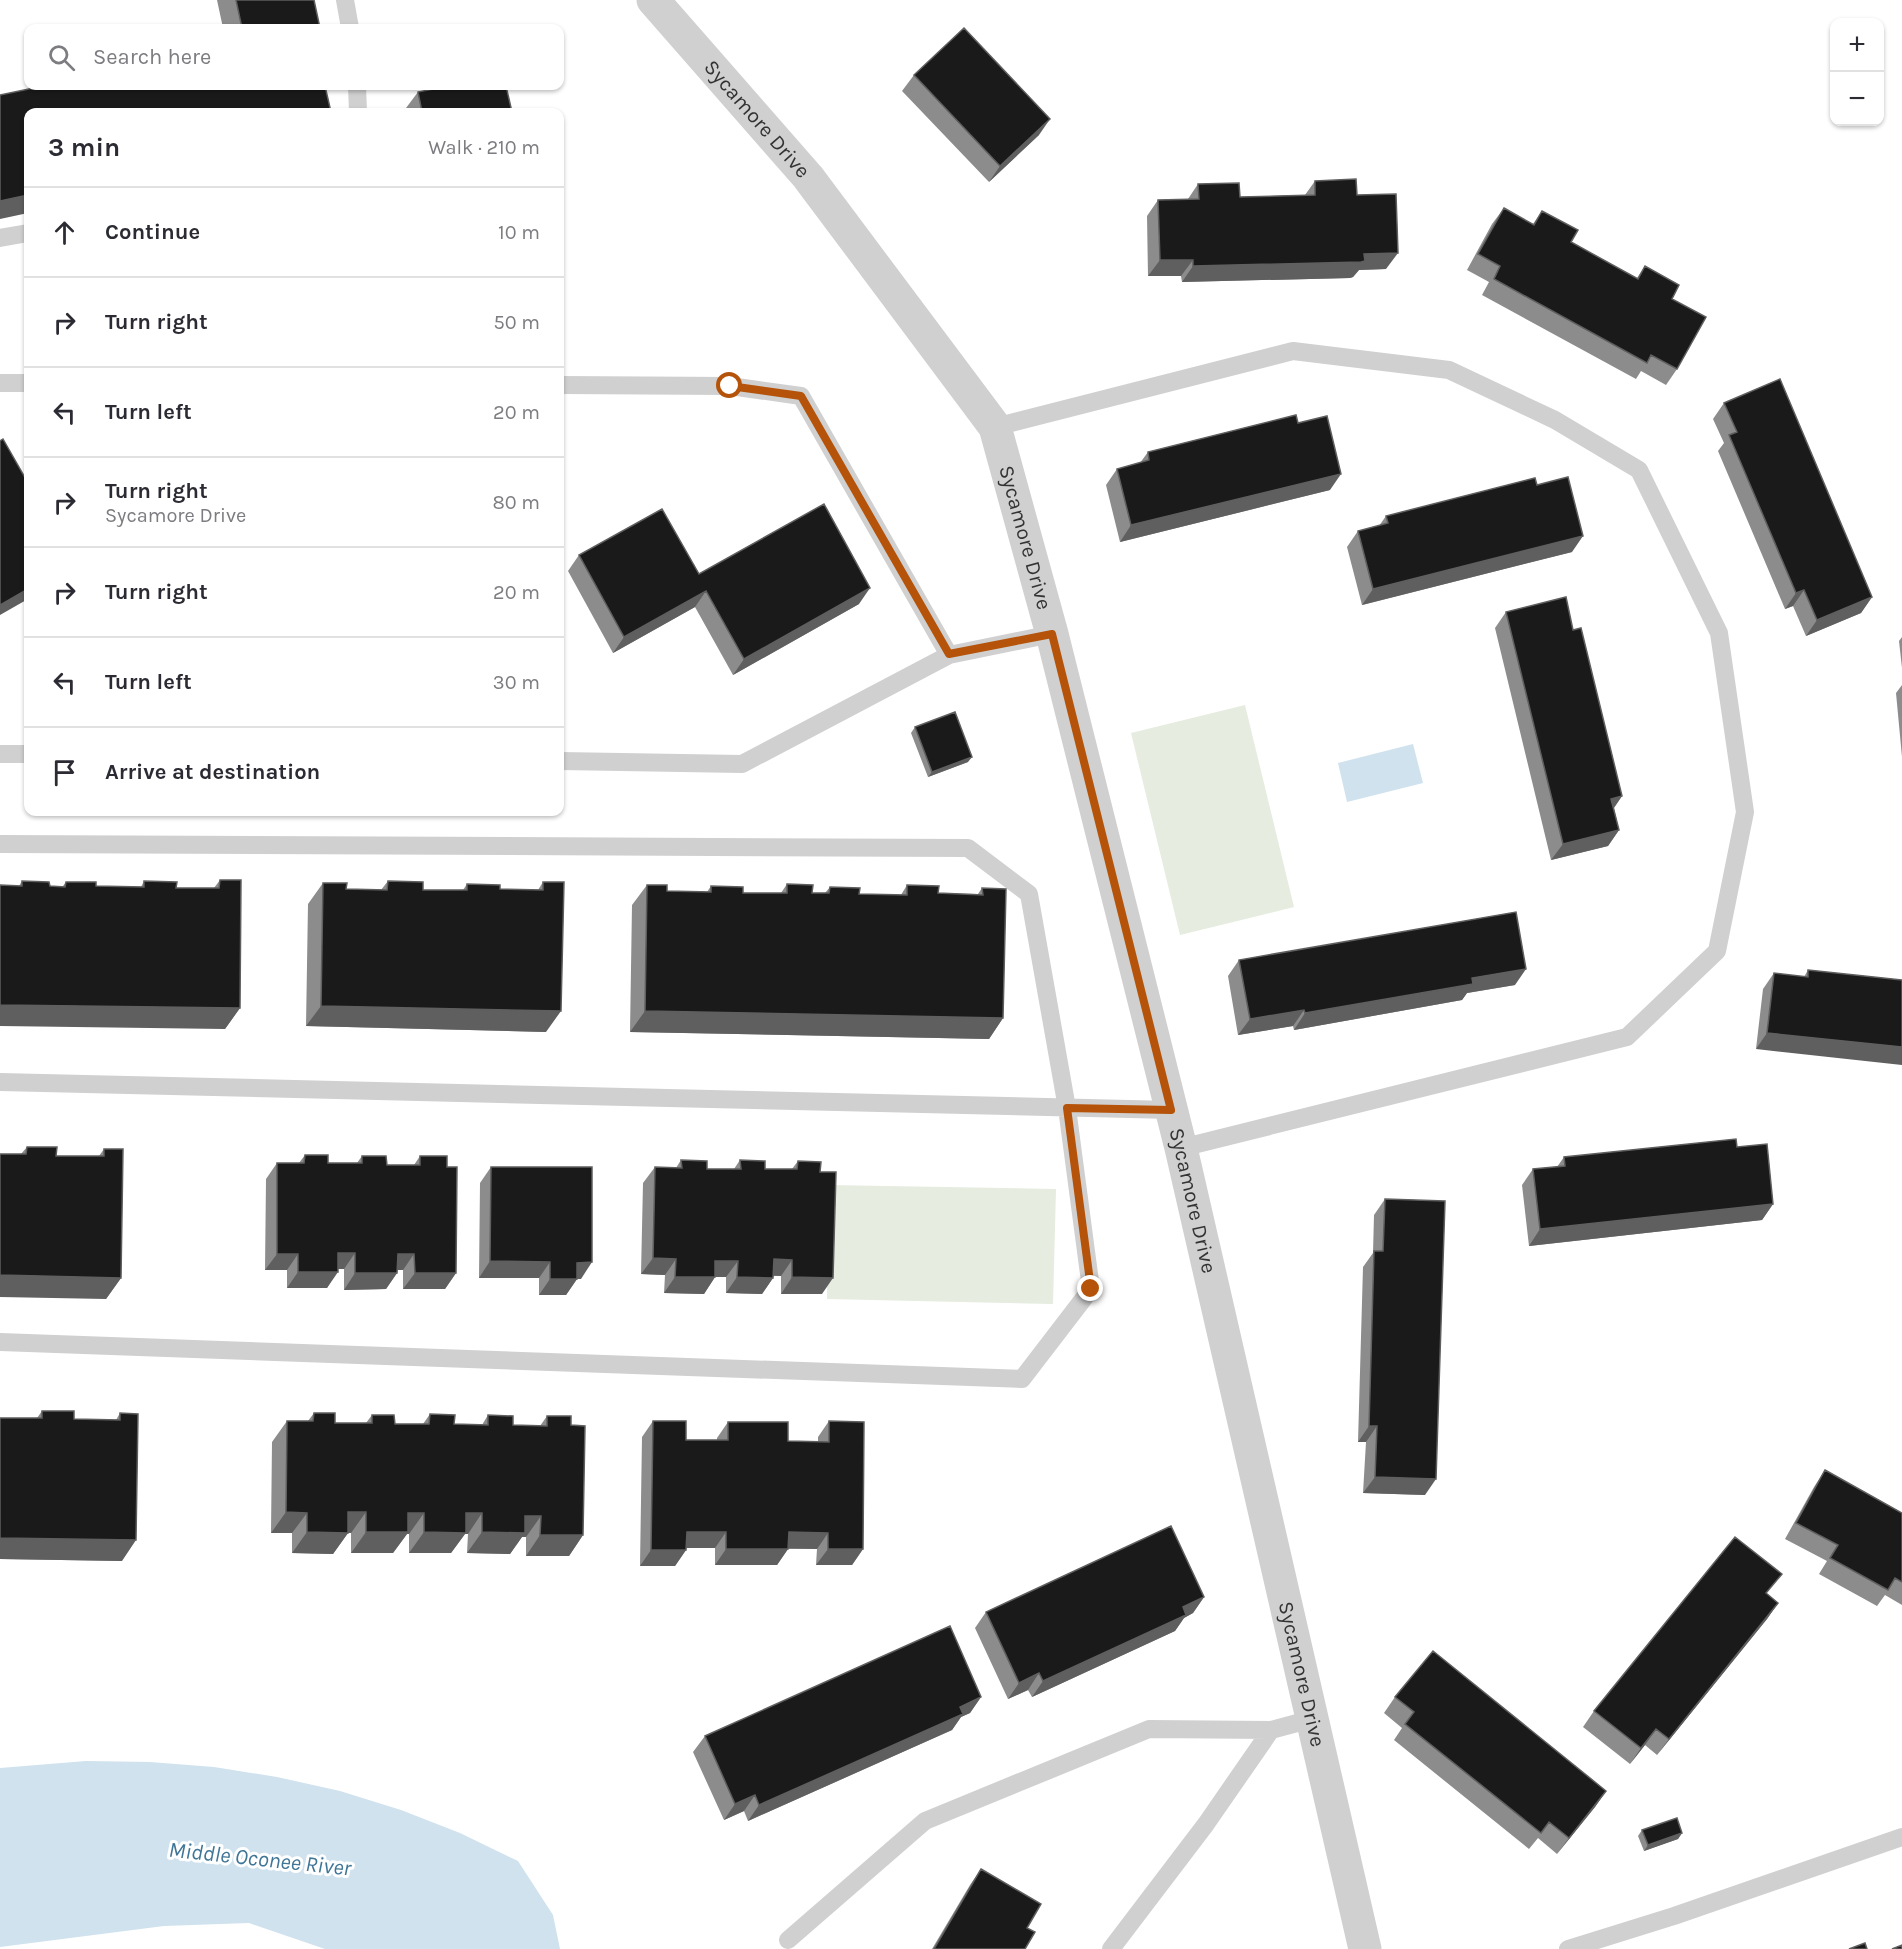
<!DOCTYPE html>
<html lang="en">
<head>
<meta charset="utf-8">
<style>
	:root { --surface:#fff; --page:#f7f7f7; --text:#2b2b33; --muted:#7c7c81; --line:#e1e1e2 }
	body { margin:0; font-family:Karla,sans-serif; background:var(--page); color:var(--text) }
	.controls { position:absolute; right:18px; top:18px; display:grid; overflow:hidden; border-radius:12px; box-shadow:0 2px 4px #0004 }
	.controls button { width:54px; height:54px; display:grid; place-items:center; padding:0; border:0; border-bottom:2px solid var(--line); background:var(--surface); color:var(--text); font:30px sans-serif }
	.stop { position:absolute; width:18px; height:18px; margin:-14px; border:4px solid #b45309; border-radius:50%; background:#fff }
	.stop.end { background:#b45309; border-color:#fff; box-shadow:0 2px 6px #0008 }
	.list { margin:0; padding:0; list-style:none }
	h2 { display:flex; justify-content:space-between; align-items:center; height:78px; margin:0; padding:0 24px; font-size:26px }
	h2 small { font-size:20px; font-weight:400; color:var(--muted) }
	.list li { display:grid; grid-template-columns:39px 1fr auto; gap:18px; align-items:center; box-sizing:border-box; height:90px; padding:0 24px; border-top:2px solid var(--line) }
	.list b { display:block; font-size:22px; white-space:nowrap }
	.list p { margin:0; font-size:20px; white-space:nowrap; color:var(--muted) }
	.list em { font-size:20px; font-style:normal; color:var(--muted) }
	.icon { flex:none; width:33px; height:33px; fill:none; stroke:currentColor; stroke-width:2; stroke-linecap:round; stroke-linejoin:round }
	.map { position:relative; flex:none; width:1902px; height:1949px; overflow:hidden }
	.search { position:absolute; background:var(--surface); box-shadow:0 2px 4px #0004; left:24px; top:24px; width:540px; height:66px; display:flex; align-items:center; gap:15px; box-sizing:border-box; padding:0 21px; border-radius:12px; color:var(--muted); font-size:22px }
	.panel { position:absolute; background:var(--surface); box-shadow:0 2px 4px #0004; left:24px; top:108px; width:540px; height:708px; border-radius:12px }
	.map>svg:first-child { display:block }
</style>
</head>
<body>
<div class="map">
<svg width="1902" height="1949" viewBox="0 0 1902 1949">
	<rect width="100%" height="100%" fill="#fff"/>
	<path fill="#e6ecdf" d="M1245 705 1294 907 1180 935 1131 733Z
		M828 1185 1056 1189 1053 1304 827 1299Z"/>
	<path fill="#cfe2ee" d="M1413 744 1423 783 1347 802 1338 763Z
		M86 1761 150 1762 214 1767 277 1777 340 1791 401 1810 460 1833 518 1861 553 1915 560 1949H325L249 1923 164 1926 0 1947V1768Z"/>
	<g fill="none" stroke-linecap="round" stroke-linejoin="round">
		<path stroke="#d0d0d0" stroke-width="18" d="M345 0 350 28
			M357 86 358 112
			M0 238 28 233
			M0 383H28
			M560 385 730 386 801 396 949 655
			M995 427 1293 351 1449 370 1555 420 1639 470 1719 633 1745 812 1717 951 1627 1037 1181 1148
			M0 754H28
			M560 761 742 764 949 655 1052 634
			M0 844 968 848 1029 894 1067 1108 1091 1289 1022 1379 0 1342
			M0 1082 1171 1110
			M788 1940 925 1821 1149 1729 1271 1730 1312 1719
			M1111 1949 1206 1824 1271 1730
			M1568 1949 1674 1916 1902 1837"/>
		<path stroke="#d0d0d0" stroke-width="33" id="s1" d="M653 0 808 177 995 427 1052 634 1181 1148 1365 1949"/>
	</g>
	<path fill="#8c8c8c" d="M217 0H314L320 28H223Z
		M914 75 1039 135 989 182 902 91Z
		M495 87 512 112H407L406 108 418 92Z
		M1315 181 1357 195 1386 269 1359 270 1353 277 1350 278 1182 282 1181 276H1148L1147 216 1158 200 1188 199 1198 184 1240 197 1305 195Z
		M1504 208 1533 224 1542 211 1571 242 1637 278 1645 266 1672 299 1677 369 1666 385 1641 371 1636 379 1482 295 1489 282 1467 270 1492 224Z
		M1724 403 1872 597 1861 613 1806 636 1793 606 1785 609 1718 451 1724 443 1713 419Z
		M1298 423 1330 490 1120 542 1106 485 1117 469 1140 463 1148 452Z
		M1386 516 1572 552 1362 605 1347 547 1358 531 1379 526Z
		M579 555 859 604 733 675 695 607 613 653 568 571Z
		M1506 612 1573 630 1622 796 1614 808 1619 830 1608 846 1551 860 1495 628Z
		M1902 637V668L1899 641Z
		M1902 685V757L1896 693Z
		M915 727 968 762 928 777 911 733Z
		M220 880 240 1008 225 1029 19 886 22 881 50 886H63L66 882 96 886 141 887 144 881 176 888H214Z
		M388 881 423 890H463L467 884 500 889 538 890 543 882 546 1032 306 1026 308 904 323 883 346 889 381 890Z
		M787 884 812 893H825L830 887 859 894 901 895 907 885 938 893 978 894 982 888 1003 1018 989 1039 630 1032 632 905 647 885 667 891 707 892 711 886 743 893H781Z
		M1239 960 1515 985 1467 993 1462 1000 1294 1030 1293 1026 1238 1035 1228 976Z
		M1808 970 1902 980 1756 1049 1763 989 1774 973 1804 977Z
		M27 1147 56 1156H99L104 1149 121 1278 106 1299 21 1154Z
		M1737 1147 1773 1204 1762 1220 1529 1246 1522 1185 1533 1169 1557 1167 1564 1157Z
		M305 1155 328 1163H357L362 1156 387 1165H414L420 1156 447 1167 456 1273 445 1289H403V1270H397V1273L386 1289 344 1290V1269H338L327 1288H287V1270H265L266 1179 277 1163H299Z
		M681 1160 707 1169H734L740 1160 765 1169H792L798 1161 820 1172 822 1294H781V1276H773V1278L762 1294 726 1293V1277H715L704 1294 664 1293 665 1275 641 1274 643 1183 655 1167 676 1168Z
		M491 1167 581 1279H577L566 1295H539V1278H479L480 1183Z
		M1385 1199 1425 1495 1363 1493 1366 1442H1358L1363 1267 1373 1253 1374 1215Z
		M42 1411 74 1419 116 1420 120 1413 122 1561 0 1559V1418H37Z
		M314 1413 335 1423H366L372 1415 395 1424H423L430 1414 454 1424 482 1425 488 1415 513 1425 540 1426 547 1416 571 1425 583 1535 569 1556H526V1537H522L510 1554 467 1553 468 1534H465L451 1553H409V1534H407L393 1553H351V1533H348L333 1554 292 1553V1533H271L272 1442 287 1421H308Z
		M653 1421 686 1440H717V1438L728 1422 788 1441 818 1442V1437L829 1421 863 1549 852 1565H816L817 1549H788L777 1565H715V1548H686V1550L675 1566H640L642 1437Z
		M1825 1470 1902 1513V1605L1885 1595 1877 1606 1819 1574 1827 1561 1785 1539 1814 1487Z
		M1767 1594 1778 1603 1767 1619 1657 1755 1645 1745 1630 1764 1583 1727 1594 1711Z
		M1204 1597 1193 1613 1184 1618 1175 1631 1032 1697 1028 1690 1008 1699 975 1628 986 1612Z
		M981 1697 970 1713 961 1717 952 1730 748 1821 744 1811 724 1820 693 1752 705 1736Z
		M1395 1697 1606 1791 1595 1807 1557 1854 1538 1838 1529 1849 1394 1740 1402 1728 1384 1713Z
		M1642 1830 1682 1833 1678 1839 1644 1851 1638 1836Z
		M981 1869 1027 1928 1025 1949H932L970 1885Z"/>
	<path fill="#5f5f5f" d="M1050 119 1039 135 989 182 1000 166Z
		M28 195V213L0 219V201Z
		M1398 253 1386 269 1359 270 1353 277 1350 278 1182 282 1193 266 1364 254Z
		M1160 260H1193L1181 276H1148Z
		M1341 474 1330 490 1120 542 1131 525Z
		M1583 536 1572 552 1362 605 1373 589Z
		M870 588 859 604 733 675 744 659Z
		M28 589V599L0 615V605Z
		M1804 590 1793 606 1785 609 1796 593Z
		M706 591 695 607 613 653 624 637Z
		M1872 597 1861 613 1806 636 1817 620Z
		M972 757 968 762 928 777 932 772Z
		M1622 796 1611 812V799Z
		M1619 830 1608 846 1551 860 1563 844Z
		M1526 969 1515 985 1467 993 1462 1000 1294 1030 1305 1013 1472 978Z
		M0 1005 240 1008 225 1029 0 1026Z
		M321 1006 561 1011 546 1032 306 1026Z
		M1304 1010 1293 1026 1238 1035 1250 1019Z
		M645 1011 1003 1018 989 1039 630 1032Z
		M1767 1033 1902 1047V1065L1756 1049Z
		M1773 1204 1762 1220 1529 1246 1540 1229Z
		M338 1253H355L344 1269H327Z
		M277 1254H298L287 1270H265Z
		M398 1254H414L403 1270H386Z
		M653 1258 676 1259 665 1275 641 1274Z
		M774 1259 792 1260 781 1276 763 1275Z
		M490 1261 550 1262 539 1278H479Z
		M715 1261H738L726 1277H704Z
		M592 1262 581 1279H565L577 1263Z
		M298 1272H338L327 1288H287Z
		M355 1273H397L386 1289 344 1290Z
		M415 1273H456L445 1289H403Z
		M0 1275 121 1278 106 1299 0 1297Z
		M675 1277H715L704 1294 664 1293Z
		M737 1277 773 1278 762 1294 726 1293Z
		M792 1277 833 1278 822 1294H781Z
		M550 1279H577L566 1295H539Z
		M1369 1426H1377L1366 1442H1358Z
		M1375 1477 1436 1479 1425 1495 1363 1493Z
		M286 1512 307 1513 292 1533H271Z
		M348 1512H366L351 1533H348L333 1554 292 1553 307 1532Z
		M408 1513H424L409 1534H407L393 1553H351L366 1532Z
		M466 1513H482L468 1534H465L451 1553H409L424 1532Z
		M525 1516H541L526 1537H522L510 1554 467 1553 482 1532Z
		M687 1532H726L715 1548H675Z
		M789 1532 828 1533 817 1549 777 1548Z
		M540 1535H583L569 1556H526Z
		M0 1538 136 1540 122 1561 0 1559Z
		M726 1549H788L777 1565H715Z
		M828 1549H863L852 1565H816Z
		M651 1550H686L675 1566H640Z
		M1204 1597 1193 1613 1184 1618 1175 1631 1032 1697 1043 1681 1183 1607Z
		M1778 1603 1767 1619 1657 1755 1669 1739Z
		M1039 1673 1028 1690 1008 1699 1019 1683Z
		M981 1697 970 1713 961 1717 952 1730 748 1821 759 1805 960 1707Z
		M1656 1729 1645 1745 1630 1764 1641 1748Z
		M1606 1791 1595 1807 1557 1854 1569 1838Z
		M755 1795 744 1811 724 1820 735 1804Z
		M1682 1833 1678 1839 1644 1851 1648 1845Z"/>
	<path fill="#1a1a1a" stroke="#5f5f5f" stroke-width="1.5" d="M236 0H314L320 28H242Z
		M964 28 1050 119 1000 166 914 75Z
		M43 86H325L331 112H28V195L0 201V95Z
		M448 86H495V87L506 86 512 112H422L418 92Z
		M1356 179 1357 195 1396 194 1398 253 1364 254 1365 261 1361 262 1193 266V260H1160L1158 200 1199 199 1198 184 1239 183 1240 197 1315 195V181Z
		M1504 208 1534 225 1542 211 1578 230 1571 242 1638 279 1645 266 1679 285 1672 299 1706 317 1677 369 1651 355 1647 363 1494 279 1500 266 1478 254Z
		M1780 379 1872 597 1817 620 1804 590 1796 593 1729 435 1737 432 1724 403Z
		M1296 415 1298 423 1327 416 1341 474 1131 525 1117 469 1149 460 1148 452Z
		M3 439 28 483V589L0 605V441Z
		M1568 477 1583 536 1373 589 1358 531 1388 523 1386 516 1535 478 1537 485Z
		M824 504 870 588 744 659 706 591 624 637 579 555 662 509 699 574Z
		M1566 597 1573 630 1581 628 1622 796 1611 799 1619 830 1563 844 1506 612Z
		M955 712 972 757 932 772 915 727Z
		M220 880H241L240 1008 0 1005V885L22 886V881L49 882 50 886 65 887 66 882H96V886L144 887V881L177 882 176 888H219Z
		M388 881 423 882V890H467V884L500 885V889L543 890V882H564L561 1011 321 1006 323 883H347L346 889 387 890Z
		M787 884 813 885 812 893H829L830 887 860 888 859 894 907 895V885L939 886 938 893 983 895 982 888 1006 889 1003 1018 645 1011 647 885H667V891L711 892V886L743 887V893H787Z
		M1516 912 1526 969 1472 978 1473 984 1305 1013 1304 1010 1250 1019 1239 960Z
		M1808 970 1902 980V1047L1767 1033 1774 973 1808 977Z
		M1736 1139 1737 1147 1767 1144 1773 1204 1540 1229 1533 1169 1565 1166 1564 1157Z
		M27 1147H57L56 1156H104V1149H123L121 1278 0 1275V1154H26Z
		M305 1155H328V1163H362V1156H386L387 1165H420V1156H447V1167H457L456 1273H415L414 1254H398L397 1273H355V1253H338V1272H298V1254H277V1163H304Z
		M681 1160 707 1161V1169H741L740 1160 765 1161V1169H797L798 1161 821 1162 820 1172H836L833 1278 792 1277V1260L774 1259 773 1278 737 1277 738 1261H715V1277H675L676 1259 653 1258 655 1167 682 1168Z
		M491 1167H592V1262L577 1263V1279H550V1262L490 1261Z
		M1385 1199 1445 1201 1436 1479 1375 1477 1377 1426H1369L1374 1251H1383Z
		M42 1411H74V1419L120 1420V1413L138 1414 136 1540 0 1538V1418H42Z
		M314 1413H335V1423H372V1415H394L395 1424H429L430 1414 455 1415 454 1424 488 1425V1415L513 1416V1425L547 1426V1416H571V1425L585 1426 583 1535H540L541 1516H525V1533L482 1532V1513H466V1533L424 1532V1513H408V1532H366V1512H348V1533L307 1532V1513L286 1512 287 1421H313Z
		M653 1421H686V1440H728V1422H788V1441L829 1442V1421L864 1422 863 1549H828V1533L789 1532 788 1549H726V1532H687L686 1550H651Z
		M1825 1470 1902 1513V1582L1895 1578 1888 1590 1830 1558 1838 1545 1796 1523Z
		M1171 1526 1204 1597 1183 1607 1186 1615 1043 1681 1039 1673 1019 1683 986 1612Z
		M1735 1537 1782 1574 1766 1593 1778 1603 1669 1739 1656 1729 1641 1748 1594 1711Z
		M950 1626 981 1697 960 1707 963 1714 759 1805 755 1795 735 1804 705 1736Z
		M1433 1651 1606 1791 1569 1838 1549 1822 1541 1833 1405 1724 1414 1712 1395 1697Z
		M1677 1818 1682 1833 1648 1845 1642 1830Z
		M981 1869 1041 1904 1027 1928 1035 1932 1025 1949H934Z
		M1865 1943 1867 1949H1849Z
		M1902 1945V1949H1892Z"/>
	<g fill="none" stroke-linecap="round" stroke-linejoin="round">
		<path stroke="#b45309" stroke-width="8" d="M730 386 801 396 949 654 1052 634 1171 1110 1067 1108 1091 1289"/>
	</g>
	<g text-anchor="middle" stroke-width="6" stroke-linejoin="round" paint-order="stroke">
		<g font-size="21" fill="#333" stroke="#fff">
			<text dy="7" stroke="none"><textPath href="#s1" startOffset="158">Sycamore Drive</textPath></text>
			<text dy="7" stroke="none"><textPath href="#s1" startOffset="662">Sycamore Drive</textPath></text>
			<text dy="7" stroke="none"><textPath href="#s1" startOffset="1346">Sycamore Drive</textPath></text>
			<text dy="7" stroke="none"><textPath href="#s1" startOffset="1832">Sycamore Drive</textPath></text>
		</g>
		<g font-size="22" font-style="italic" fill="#3f7597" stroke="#fff">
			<text transform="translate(260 1858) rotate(6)" y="8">Middle Oconee River</text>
		</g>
	</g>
</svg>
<div class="controls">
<button>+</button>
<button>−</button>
</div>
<div class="stop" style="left:730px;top:386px"></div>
<div class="stop end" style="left:1091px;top:1289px"></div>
<div class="search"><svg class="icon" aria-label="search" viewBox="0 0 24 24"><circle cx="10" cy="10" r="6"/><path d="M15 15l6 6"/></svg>Search here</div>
<section class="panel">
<h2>3 min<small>Walk · 210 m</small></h2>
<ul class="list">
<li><svg class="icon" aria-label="ahead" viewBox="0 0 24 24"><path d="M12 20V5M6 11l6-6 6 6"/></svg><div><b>Continue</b></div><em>10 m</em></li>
<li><svg class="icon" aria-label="right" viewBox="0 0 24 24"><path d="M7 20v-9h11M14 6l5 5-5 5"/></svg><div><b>Turn right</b></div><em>50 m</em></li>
<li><svg class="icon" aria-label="left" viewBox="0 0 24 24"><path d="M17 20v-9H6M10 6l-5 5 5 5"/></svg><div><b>Turn left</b></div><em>20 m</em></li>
<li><svg class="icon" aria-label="right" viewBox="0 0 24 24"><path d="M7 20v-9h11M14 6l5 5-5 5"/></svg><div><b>Turn right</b><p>Sycamore Drive</p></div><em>80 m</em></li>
<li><svg class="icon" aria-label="right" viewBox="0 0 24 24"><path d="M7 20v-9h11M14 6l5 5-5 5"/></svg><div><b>Turn right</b></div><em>20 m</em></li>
<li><svg class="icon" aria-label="left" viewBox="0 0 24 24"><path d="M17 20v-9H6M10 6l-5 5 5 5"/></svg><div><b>Turn left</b></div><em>30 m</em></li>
<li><svg class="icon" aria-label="arrive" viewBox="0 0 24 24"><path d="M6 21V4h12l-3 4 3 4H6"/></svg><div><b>Arrive at destination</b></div></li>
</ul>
</section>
</div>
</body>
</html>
